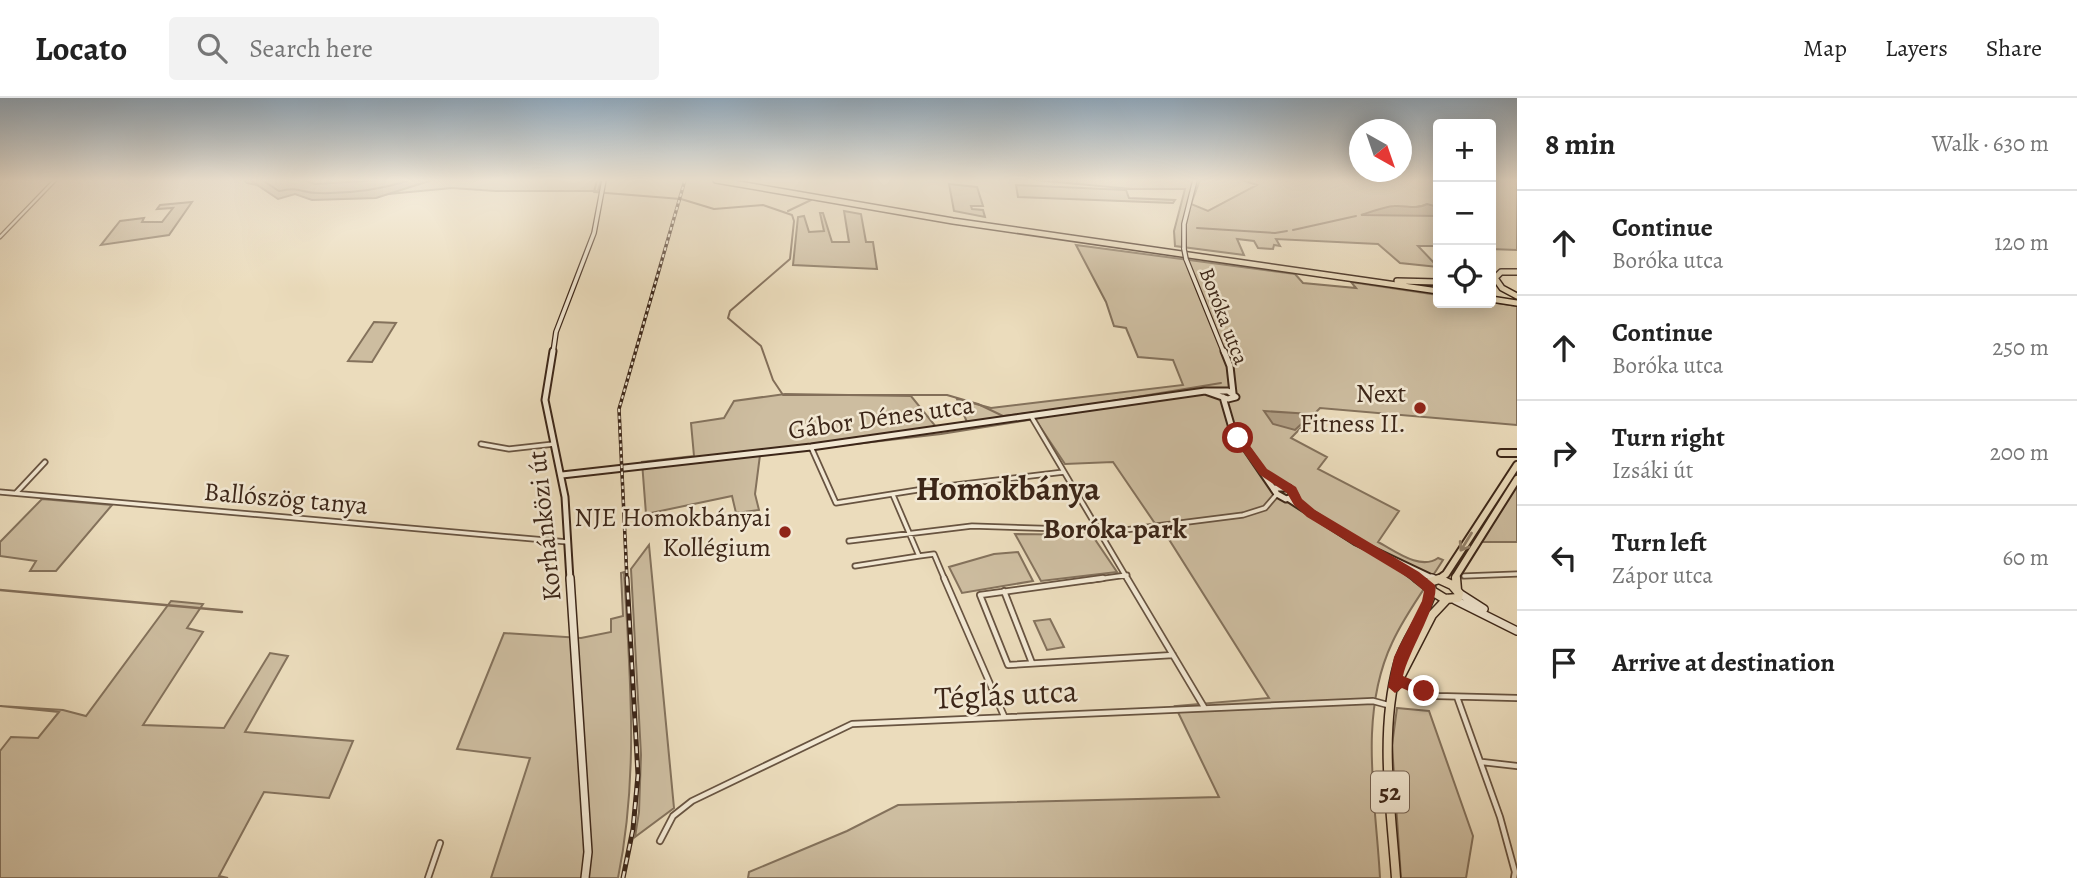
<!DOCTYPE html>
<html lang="en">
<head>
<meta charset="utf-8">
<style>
	:root { --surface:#fff; --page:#f2f2f2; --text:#222; --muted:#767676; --line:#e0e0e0 }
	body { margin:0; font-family:Alegreya,serif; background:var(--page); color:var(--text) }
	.controls { position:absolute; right:21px; top:21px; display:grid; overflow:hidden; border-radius:7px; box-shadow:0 4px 18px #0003 }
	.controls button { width:63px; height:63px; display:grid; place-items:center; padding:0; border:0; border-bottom:2px solid var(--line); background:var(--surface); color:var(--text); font:35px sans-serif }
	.compass { position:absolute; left:1349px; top:21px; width:63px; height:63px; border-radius:50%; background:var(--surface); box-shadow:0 4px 18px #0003; rotate:140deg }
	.stop { position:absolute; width:21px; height:21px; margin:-16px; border:5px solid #8f2418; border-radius:50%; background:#fff }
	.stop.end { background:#8f2418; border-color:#fff; box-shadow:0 2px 7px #0008 }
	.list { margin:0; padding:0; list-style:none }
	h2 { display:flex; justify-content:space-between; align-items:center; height:91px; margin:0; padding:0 28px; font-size:30px }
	h2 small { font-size:23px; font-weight:400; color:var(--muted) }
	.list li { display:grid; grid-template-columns:46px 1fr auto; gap:21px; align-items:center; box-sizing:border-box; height:105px; padding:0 28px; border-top:2px solid var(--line) }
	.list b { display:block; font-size:26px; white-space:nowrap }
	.list p { margin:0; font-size:23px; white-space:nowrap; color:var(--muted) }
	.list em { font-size:23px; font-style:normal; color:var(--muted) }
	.icon { flex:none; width:38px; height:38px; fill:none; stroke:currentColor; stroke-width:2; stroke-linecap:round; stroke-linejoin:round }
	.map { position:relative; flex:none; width:1517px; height:780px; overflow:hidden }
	header { display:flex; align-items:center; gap:42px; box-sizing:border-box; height:98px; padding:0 35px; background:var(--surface); border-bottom:2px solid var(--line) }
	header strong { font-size:33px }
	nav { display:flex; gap:38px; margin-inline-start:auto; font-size:24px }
	.search { width:490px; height:63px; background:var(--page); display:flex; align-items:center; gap:18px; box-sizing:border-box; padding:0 24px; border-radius:7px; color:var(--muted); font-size:26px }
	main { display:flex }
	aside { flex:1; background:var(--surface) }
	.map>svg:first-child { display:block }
</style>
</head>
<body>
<header>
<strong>Locato</strong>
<div class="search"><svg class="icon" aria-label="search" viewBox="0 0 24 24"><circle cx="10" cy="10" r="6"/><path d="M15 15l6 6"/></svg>Search here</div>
<nav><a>Map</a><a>Layers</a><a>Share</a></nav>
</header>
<main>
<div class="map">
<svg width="1517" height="780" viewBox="0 0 1517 780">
	<rect width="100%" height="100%" fill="#ebdcbc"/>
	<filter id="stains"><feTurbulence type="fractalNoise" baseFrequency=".00286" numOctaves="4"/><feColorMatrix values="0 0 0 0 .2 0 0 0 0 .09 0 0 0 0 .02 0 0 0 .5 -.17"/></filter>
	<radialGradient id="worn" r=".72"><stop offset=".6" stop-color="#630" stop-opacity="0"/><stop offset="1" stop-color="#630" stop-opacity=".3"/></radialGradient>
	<path fill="#cdbda0" stroke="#84725c" stroke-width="2" d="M244 82H601L598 93H496L452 90 367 98 257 87 247 85Z
		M1035 82H1200L1191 106 1208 113 1257 87 1242 82H1438V111L1427 107 1409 110 1393 109 1389 111 1395 116 1438 115V148H1418L1438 169 1400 165 1378 146 1276 141 1280 148 1274 147 1273 151 1258 150 1254 143 1237 141 1244 157 1175 148 1174 133 1185 91H1132Z
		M1491 82H1517V152L1491 151Z
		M949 86 977 89 983 108H971L972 111 983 112 985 119 954 113Z
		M1016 87 1126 92 1129 100 1175 102 1173 105 1018 99Z
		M192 104 169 137 101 147 120 123 144 120 142 124H162L173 110 157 111 160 107Z
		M844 113 861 116 866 144H873L877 171 793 167 798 119 804 118 809 134 824 133 820 115H823L832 144H849Z
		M1076 147 1295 176 1303 185 1356 190 1351 184 1438 197V205L1491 204 1517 208V327L1320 310 1291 340 1327 359 1318 371 1399 413 1378 444C1394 452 1420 473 1438 460L1443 462C1426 489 1405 516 1392 545 1358 617 1376 704 1380 780H748L749 774 847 733 898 707 1219 699 1175 608 1269 600 1163 432 1154 424 1113 364 1065 366 1035 321 941 336 760 357 755 396 759 412 736 415 732 398 646 416 642 364 694 358 691 325 724 320 734 303 785 296 911 298 936 329 967 324 957 301 991 310 1183 287 1173 262 1138 259 1126 230 1114 228 1106 204Z
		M374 224 396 225 372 264 348 263Z
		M1517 387V444H1481Z
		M42 401 112 407 56 473H30L36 463 0 458V444Z
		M1015 436 1092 437 1117 474 1041 483Z
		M649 447 674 710 635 739 639 714 641 657 631 471Z
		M1018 454 1033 483 962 495 949 469 994 456Z
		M624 474C630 578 639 676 618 780H491L530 660 457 651 504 535 581 540 611 534V521L623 518 621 475Z
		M171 503 203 506 187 530 203 534 143 627 224 630 270 555 288 558 245 634 353 643 329 700 264 694 219 778 228 780H0V653L11 639 38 640 59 614 0 608 63 612 86 618Z
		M1050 521 1064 549 1047 552 1034 523Z
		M1397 610 1429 613 1473 738 1466 780H1401L1392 647Z"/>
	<path fill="#b09e84" stroke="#826e59" stroke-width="2" d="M250 82H432L376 100 312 102 295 96 278 101Z
		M1427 106 1438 109V118L1361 117C1367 115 1389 108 1394 108 1406 107 1416 112 1427 106Z
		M1264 313 1312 316 1295 332 1273 326Z"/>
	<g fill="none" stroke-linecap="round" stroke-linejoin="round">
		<path stroke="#76624e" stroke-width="2" d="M262 82 279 93C301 88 299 95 317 95 350 96 379 92 411 82
			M303 82 315 86 381 82"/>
		<path stroke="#826e59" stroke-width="2" d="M597 82 594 94 681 101 714 111 763 107 792 117 794 123 790 161 730 213 728 220 761 248 773 282 783 297H947L978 306 1003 318 1054 312
			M788 113 811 102
			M1197 130 1275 135 1287 133
			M1293 132 1356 118
			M1070 310 1221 285"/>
		<path stroke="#826e59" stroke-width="2.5" d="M0 492 242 514"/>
		<g stroke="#685441" stroke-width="5">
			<path id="street-far2" d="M0 139 55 82"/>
		</g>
		<g stroke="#685441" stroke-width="7">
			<path id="street-far1" d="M1031 318 1128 482
				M481 346 509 351 554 346
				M811 349 836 405 930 390 1064 374
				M0 394 568 444
				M16 395 45 364
				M893 397 919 458 934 456 945 482
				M1101 435 1243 417 1265 410 1277 396
				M849 443 972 428 1098 432
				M855 468 919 458
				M1464 478 1517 476
				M1091 482 1127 477"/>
		</g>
		<g stroke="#685441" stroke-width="8">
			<path id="street" d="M944 480 1004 618
				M1103 480 980 497 1008 567 1173 557
				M1127 480 1204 609
				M1004 493 1032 565
				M1400 583 1437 598 1517 600
				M1457 599 1500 719 1515 774 1514 780
				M1482 664 1517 668
				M660 743 673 718 692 703 852 626 1373 603 1388 607
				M428 780 440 745"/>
		</g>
		<g stroke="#3c2618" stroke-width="6">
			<path id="secondary-far2" d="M1184 151V126L1195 82
				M1186 161 1224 255
				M553 255 556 234 594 135 604 82"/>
		</g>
		<g stroke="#3c2618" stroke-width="9">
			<path id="secondary-far1" d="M553 253 545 302 565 399 570 482
				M1224 253 1230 268 1233 295
				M1205 293H1228L1236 299 1228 301Z
				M1223 299 1232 330 1277 396 1286 401 1295 398
				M562 377 811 349 1205 293
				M1275 390H1289L1296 401
				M1289 401 1356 444 1436 482
				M1402 470 1418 482"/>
		</g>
		<g stroke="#3c2618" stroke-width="10">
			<path id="secondary" d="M570 480 588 754 585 780
				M1416 480 1430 491
				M1432 480 1436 482
				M1459 495 1484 511
				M1455 502 1517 533"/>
		</g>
		<g stroke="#3c2618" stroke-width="10">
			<path id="primary-far1" d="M1501 355H1517
				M1439 481 1446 476 1517 367
				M1436 482H1441
				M1456 482V478L1517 381"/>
		</g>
		<g stroke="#3c2618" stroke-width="11">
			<path id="primary" d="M1456 480 1457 492
				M1439 481 1452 487 1459 495 1458 500 1445 501 1432 493 1430 484Z
				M1395 589 1432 517 1447 501
				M1396 780C1391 710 1379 635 1398 566 1405 540 1425 520 1432 493"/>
		</g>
		<g stroke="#3c2618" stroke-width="8">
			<path id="highway" d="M716 82 953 123 1438 193
				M1517 174H1501L1495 180 1502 190 1517 198
				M1397 183 1438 184
				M1491 201 1517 205"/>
		</g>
		<use href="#street-far2" stroke="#f2e8d3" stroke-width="2.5"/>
		<use href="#street-far1" stroke="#f2e8d3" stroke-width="3.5"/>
		<use href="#street" stroke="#f2e8d3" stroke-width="4.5"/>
		<use href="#secondary-far2" stroke="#f2e8d3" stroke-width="3.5"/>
		<use href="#secondary-far1" stroke="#f2e8d3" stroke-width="5"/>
		<use href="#secondary" stroke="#f2e8d3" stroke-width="7"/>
		<use href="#primary-far1" stroke="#ebdcbc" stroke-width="6"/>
		<use href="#primary" stroke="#ebdcbc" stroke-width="8"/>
		<use href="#highway" stroke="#ebdcbc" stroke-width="5"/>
		<g stroke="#3c2618" stroke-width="3.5">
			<path id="rail-far1" d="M627 482 619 311 685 82"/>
		</g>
		<g stroke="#3c2618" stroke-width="5">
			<path id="rail" d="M623 780 633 731 638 677 627 480"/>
		</g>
		<use href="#rail-far1" stroke="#f2e8d3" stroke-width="2" stroke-dasharray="3.5" stroke-linecap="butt"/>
		<use href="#rail" stroke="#f2e8d3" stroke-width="2.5" stroke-dasharray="7" stroke-linecap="butt"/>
		<g stroke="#3c2618" stroke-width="6" stroke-linecap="butt">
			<path id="secondary-bridge" d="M1184 151 1186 161"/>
		</g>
		<use href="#secondary-bridge" stroke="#f2e8d3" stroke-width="3.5"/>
	</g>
	<defs><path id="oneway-shaft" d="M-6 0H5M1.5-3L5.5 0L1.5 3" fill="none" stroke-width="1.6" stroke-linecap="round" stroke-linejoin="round" transform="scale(1.75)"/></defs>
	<use stroke="#94816a" href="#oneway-shaft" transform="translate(1466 444) rotate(122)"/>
	<linearGradient id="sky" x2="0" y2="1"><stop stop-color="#91abc0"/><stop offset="0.43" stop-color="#f6efe1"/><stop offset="1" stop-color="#f6efe1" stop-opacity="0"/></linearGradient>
	<rect width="1517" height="191" fill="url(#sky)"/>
	<path fill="#8f2418" d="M1238 336 1242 337 1267 371 1296 389 1302 401 1315 412 1419 474 1435 487C1440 504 1408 554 1403 578L1429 589V598L1424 600 1402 590 1395 595 1388 589 1394 559 1422 503 1424 493 1410 481 1307 419 1294 407 1287 395 1260 377 1233 340Z"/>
	<g fill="#8f2418" stroke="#f2e8d3" stroke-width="2.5">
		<circle cx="1420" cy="310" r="7"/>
		<circle cx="785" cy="434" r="7"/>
	</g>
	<g text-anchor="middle" stroke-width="5" stroke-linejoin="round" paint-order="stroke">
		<g font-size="21" fill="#3c2618" stroke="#f2e8d3">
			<text transform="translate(1224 218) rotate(69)" y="7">Boróka utca</text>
		</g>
		<rect fill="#f2e8d3" stroke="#736050" stroke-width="2" x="1371" y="673.5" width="38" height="41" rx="5"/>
		<g font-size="24" font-weight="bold" fill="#3c2618">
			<text x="1390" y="702">52</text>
		</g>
		<g font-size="26" fill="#3c2618" stroke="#f2e8d3" text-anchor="end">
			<text x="1406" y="304">Next<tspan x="1406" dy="30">Fitness II.</tspan></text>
			<text x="771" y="428">NJE Homokbányai<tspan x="771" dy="30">Kollégium</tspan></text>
		</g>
		<g font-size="26" fill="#3c2618" stroke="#f2e8d3">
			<text transform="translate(881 319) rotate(-8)" y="9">Gábor Dénes utca</text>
			<text transform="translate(286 400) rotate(5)" y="9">Ballószög tanya</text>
			<text transform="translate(544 428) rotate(-96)" y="9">Korhánközi út</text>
		</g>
		<g font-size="28" font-weight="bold" fill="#3c2618" stroke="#f2e8d3">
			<text x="1115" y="440">Boróka park</text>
		</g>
		<g font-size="32" fill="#3c2618" stroke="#f2e8d3">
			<text transform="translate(1006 596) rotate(-3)" y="11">Téglás utca</text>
		</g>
		<g font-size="33" font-weight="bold" fill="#3c2618" stroke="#f2e8d3">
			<text x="1008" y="402">Homokbánya</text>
		</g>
	</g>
	<rect width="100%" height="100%" filter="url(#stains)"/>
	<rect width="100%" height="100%" fill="url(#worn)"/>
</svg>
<div class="controls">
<button>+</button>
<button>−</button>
<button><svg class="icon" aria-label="locate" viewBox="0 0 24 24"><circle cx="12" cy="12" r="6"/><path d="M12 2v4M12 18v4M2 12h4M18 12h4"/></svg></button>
</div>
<svg class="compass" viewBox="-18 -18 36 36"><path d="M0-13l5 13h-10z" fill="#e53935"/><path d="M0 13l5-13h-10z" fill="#767676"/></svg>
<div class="stop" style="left:1238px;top:340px"></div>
<div class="stop end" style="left:1424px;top:593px"></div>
</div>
<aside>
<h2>8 min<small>Walk · 630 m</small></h2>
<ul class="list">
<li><svg class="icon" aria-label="ahead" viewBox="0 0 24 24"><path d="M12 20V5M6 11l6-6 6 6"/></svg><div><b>Continue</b><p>Boróka utca</p></div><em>120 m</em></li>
<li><svg class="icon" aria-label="ahead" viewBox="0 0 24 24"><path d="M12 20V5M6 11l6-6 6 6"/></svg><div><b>Continue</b><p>Boróka utca</p></div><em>250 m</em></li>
<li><svg class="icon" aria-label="right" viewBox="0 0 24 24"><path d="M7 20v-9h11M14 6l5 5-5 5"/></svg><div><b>Turn right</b><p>Izsáki út</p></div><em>200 m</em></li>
<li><svg class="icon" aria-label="left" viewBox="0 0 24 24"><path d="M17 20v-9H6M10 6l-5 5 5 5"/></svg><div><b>Turn left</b><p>Zápor utca</p></div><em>60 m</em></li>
<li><svg class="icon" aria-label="arrive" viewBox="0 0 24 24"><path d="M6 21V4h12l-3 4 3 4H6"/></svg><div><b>Arrive at destination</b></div></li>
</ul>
</aside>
</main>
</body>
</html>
